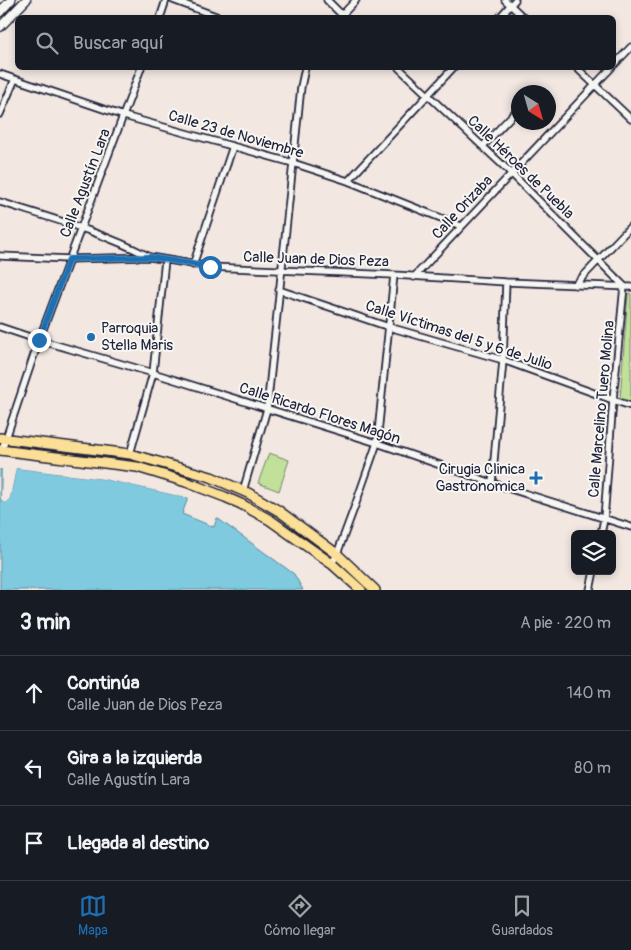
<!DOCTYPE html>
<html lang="es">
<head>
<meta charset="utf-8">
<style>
	:root { --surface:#171b24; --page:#20242c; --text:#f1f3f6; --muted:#9ea1a6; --line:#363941; --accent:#1f6fb2 }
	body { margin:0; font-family:Pangolin,sans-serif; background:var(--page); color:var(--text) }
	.controls { position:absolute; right:15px; bottom:15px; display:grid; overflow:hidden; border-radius:8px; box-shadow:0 2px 8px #0003 }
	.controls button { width:45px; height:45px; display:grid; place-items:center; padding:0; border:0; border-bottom:1px solid var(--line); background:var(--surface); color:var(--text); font:25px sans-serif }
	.compass { position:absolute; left:511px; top:85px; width:45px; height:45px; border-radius:50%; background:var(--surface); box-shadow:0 2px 8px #0003; rotate:143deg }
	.stop { position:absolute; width:15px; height:15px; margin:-11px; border:4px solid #1f6fb2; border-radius:50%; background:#fff }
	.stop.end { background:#1f6fb2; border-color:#fff; box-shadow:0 1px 5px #0008 }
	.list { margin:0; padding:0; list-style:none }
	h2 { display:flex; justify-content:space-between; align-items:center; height:65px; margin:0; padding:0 20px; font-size:21px }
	h2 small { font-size:16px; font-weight:400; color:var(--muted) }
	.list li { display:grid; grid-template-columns:32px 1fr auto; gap:15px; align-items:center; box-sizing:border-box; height:75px; padding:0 20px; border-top:1px solid var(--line) }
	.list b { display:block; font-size:19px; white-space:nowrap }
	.list p { margin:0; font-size:16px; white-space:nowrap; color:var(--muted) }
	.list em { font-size:16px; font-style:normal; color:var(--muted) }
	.icon { flex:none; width:28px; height:28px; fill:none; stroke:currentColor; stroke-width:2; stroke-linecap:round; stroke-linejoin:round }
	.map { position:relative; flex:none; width:631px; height:590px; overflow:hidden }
	.search { position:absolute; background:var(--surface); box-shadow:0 2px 8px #0003; left:15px; right:15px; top:15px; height:55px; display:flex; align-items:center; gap:12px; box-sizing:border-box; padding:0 18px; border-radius:8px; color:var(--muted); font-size:19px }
	.sheet { height:290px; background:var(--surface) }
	nav { display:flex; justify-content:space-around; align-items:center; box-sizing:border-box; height:70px; border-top:1px solid var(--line); background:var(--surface); font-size:14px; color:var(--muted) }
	nav a { display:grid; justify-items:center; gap:2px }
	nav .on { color:var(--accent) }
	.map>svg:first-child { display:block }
</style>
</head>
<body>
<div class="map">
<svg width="631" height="590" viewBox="0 0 631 590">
	<rect width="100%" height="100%" fill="#f2e7e1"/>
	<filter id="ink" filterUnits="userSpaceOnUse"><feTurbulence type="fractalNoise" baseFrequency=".02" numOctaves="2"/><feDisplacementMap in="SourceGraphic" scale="10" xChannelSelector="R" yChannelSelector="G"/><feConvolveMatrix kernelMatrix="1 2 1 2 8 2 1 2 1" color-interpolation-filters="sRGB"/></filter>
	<g filter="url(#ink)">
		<path fill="#c1e19a" stroke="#72826a" d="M628 293 631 294V402L620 399Z
			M269 453 289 460 279 491 258 483Z"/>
		<path fill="#7fcadf" stroke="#5a879d" d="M16 468 104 479 188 498 182 514 214 527 217 518 294 574 303 590H0V469H2L1 499 3 502 10 498Z"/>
		<path fill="#f2e7e1" d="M16 465 105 476 189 496 188 498 104 479 16 468 10 498 6 502H3L1 499 2 469H0V466L3 467 4 469 3 498 5 500 7 497 13 467Z"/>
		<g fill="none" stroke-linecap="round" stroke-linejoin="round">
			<g stroke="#22223b" stroke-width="9">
				<path id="minor" d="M173 0 221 18
					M327 0 345 18
					M505 0 524 18
					M341 16 356 0
					M160 18 166 0
					M499 18 515 0
					M614 65 631 47
					M399 68 511 173 624 286 613 400 604 519 601 534
					M577 68 631 119
					M0 74 124 116 293 163 348 181 461 226
					M0 114 15 79
					M483 146 518 109
					M348 181 453 68
					M0 202C50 218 102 232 148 256
					M0 256 69 259 150 257 210 267 394 275 506 282 631 287
					M193 265 233 146
					M414 277 611 68
					M575 285 631 226
					M279 290 389 327 503 360 613 400 631 406
					M0 327 39 340 153 373 377 443 492 483 631 527
					M2 450 39 340 141 68
					M130 454 153 373 165 260
					M492 483 503 360 506 282
					M243 491 267 409 293 163 301 87 305 68
					M332 564 337 554 356 503 377 443 394 275
					M590 590 594 571"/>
			</g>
			<g stroke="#22223b" stroke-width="11">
				<path id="secondary" d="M0 12 11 0
					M0 27 26 0"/>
			</g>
			<g stroke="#22223b" stroke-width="12">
				<path id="primary" d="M0 438 130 454 211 477 248 493 279 511 337 554 375 590
					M0 450 137 467 186 482 225 497 241 504 270 520 332 564 361 590"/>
			</g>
			<use href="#minor" stroke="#f6f6f2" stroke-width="5.5"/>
			<use href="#secondary" stroke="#f6f6f2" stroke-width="8"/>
			<use href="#primary" stroke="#fbdf96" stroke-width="9"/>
		</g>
	</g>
	<g fill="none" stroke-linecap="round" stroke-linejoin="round" filter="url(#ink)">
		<path stroke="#1f6fb2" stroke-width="6" d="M39 340 69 259 150 257 210 267"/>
	</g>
	<g fill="#1f6fb2" stroke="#f6f6f2" stroke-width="2">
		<circle cx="91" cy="337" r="5"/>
		<path d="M533.5 470.5h5v5h5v5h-5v5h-5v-5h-5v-5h5z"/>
	</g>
	<g text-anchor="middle" stroke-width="4" stroke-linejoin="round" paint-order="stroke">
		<g font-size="15" fill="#22223b" stroke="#f6f6f2">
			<text transform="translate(236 134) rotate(16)" y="5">Calle 23 de Noviembre</text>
			<text transform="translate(521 167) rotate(44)" y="5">Calle Héroes de Puebla</text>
			<text transform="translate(85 183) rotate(-69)" y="5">Calle Agustín Lara</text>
			<text transform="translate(462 207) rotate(-47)" y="5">Calle Orizaba</text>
			<text transform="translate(316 259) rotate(2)" y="5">Calle Juan de Dios Peza</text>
			<text transform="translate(459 335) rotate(18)" y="5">Calle Víctimas del 5 y 6 de Julio</text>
			<text transform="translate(601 409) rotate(-85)" y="5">Calle Marcelino Tuero Molina</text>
			<text transform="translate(320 413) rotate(18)" y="5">Calle Ricardo Flores Magón</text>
		</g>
		<g font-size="15" fill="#22223b" stroke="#f6f6f2" text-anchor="start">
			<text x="101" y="333">Parroquia<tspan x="101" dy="17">Stella Maris</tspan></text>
			<text x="525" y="474" text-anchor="end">Cirugia Clinica<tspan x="525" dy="17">Gastronomica</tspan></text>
		</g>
	</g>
</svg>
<div class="controls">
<button><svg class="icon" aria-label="layers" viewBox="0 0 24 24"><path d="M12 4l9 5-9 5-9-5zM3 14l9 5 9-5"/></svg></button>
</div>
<svg class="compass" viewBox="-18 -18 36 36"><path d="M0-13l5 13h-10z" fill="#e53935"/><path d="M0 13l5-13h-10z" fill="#9ea1a6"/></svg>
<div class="stop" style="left:210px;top:267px"></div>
<div class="stop end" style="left:39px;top:340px"></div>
<div class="search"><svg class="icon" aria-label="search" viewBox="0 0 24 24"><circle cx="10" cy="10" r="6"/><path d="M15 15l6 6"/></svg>Buscar aquí</div>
</div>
<section class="sheet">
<h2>3 min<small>A pie · 220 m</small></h2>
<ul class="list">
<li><svg class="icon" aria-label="ahead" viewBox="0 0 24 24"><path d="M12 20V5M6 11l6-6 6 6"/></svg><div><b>Continúa</b><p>Calle Juan de Dios Peza</p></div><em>140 m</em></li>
<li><svg class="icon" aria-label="left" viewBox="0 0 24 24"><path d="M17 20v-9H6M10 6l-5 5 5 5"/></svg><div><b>Gira a la izquierda</b><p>Calle Agustín Lara</p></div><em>80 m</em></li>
<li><svg class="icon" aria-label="arrive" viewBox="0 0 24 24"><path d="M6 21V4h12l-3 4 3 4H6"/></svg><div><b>Llegada al destino</b></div></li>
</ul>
</section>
<nav>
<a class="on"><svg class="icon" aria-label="map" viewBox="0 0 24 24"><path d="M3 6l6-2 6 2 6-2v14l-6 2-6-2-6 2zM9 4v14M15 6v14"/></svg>Mapa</a>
<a><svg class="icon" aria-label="directions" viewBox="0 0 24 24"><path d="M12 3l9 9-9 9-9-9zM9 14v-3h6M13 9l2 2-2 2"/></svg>Cómo llegar</a>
<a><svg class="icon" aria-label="saved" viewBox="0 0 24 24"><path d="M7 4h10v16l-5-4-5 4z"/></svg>Guardados</a>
</nav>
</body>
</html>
